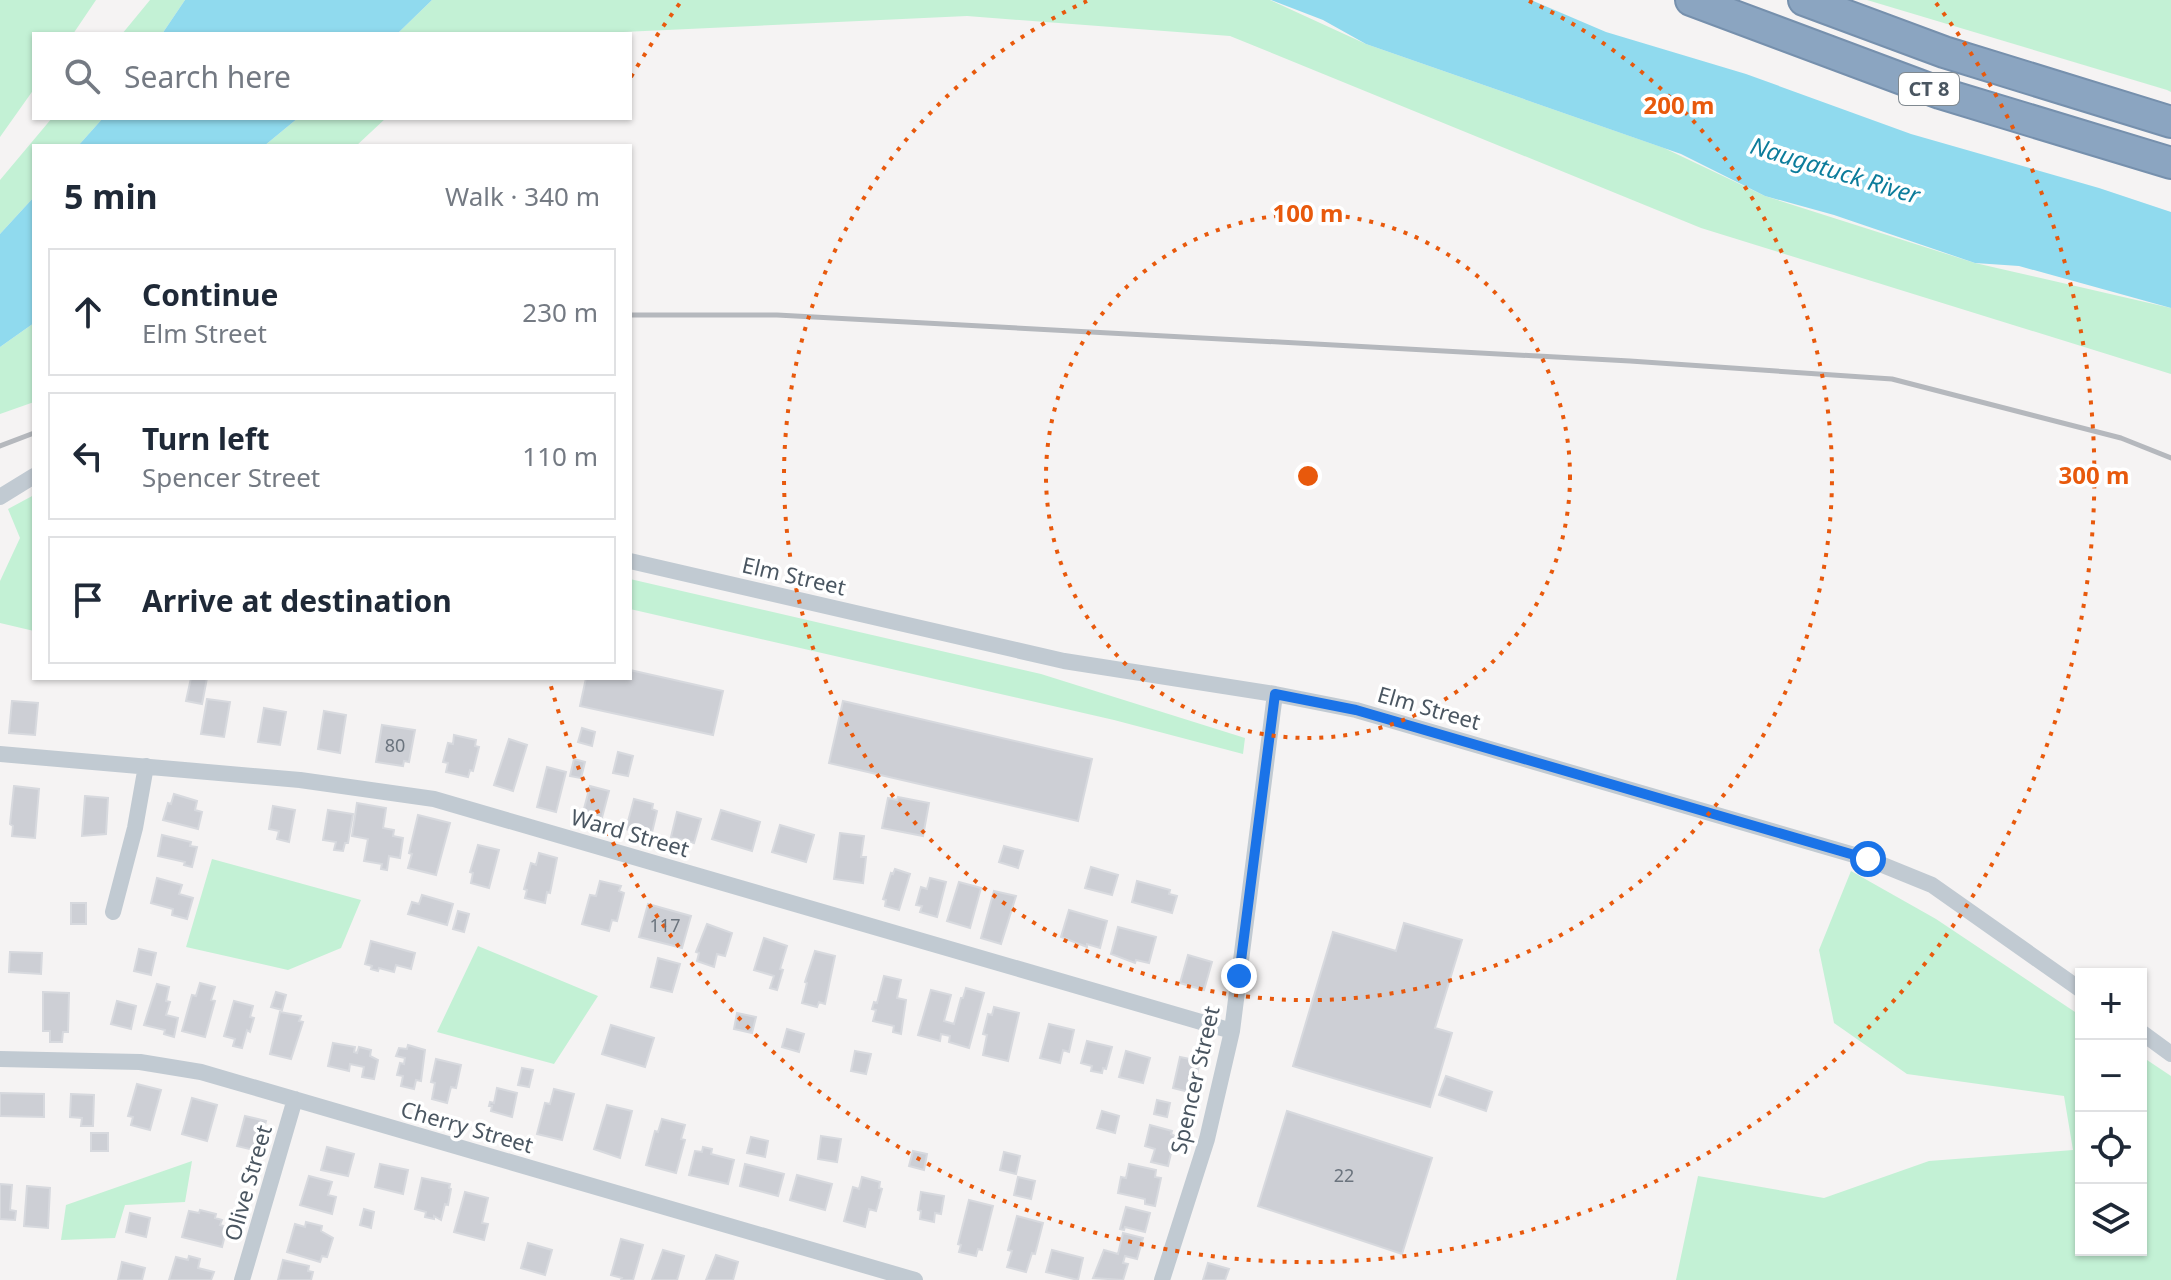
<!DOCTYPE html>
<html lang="en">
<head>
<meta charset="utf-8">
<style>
	:root { --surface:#fff; --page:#f2f2f3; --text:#1f2937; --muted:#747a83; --line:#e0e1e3 }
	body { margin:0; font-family:"Noto Sans",sans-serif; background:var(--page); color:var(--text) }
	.controls { position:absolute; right:24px; bottom:24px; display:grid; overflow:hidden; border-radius:0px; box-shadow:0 2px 6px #0004 }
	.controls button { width:72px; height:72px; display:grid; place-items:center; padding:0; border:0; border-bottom:2px solid var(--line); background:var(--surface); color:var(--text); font:40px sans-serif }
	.stop { position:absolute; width:24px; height:24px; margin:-18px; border:6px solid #1a73e8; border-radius:50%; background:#fff }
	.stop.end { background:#1a73e8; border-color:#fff; box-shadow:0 2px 8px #0008 }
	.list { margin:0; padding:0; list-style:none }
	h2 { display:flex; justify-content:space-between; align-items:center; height:104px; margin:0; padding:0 32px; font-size:34px }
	h2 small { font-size:26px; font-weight:400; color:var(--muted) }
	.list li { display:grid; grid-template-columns:52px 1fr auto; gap:24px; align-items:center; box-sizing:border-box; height:128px; margin:0 16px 16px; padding:0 16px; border:2px solid var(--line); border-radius:0px }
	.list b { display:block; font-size:30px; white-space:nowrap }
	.list p { margin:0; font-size:26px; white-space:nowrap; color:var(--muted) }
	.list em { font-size:26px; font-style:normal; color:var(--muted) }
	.icon { flex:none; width:44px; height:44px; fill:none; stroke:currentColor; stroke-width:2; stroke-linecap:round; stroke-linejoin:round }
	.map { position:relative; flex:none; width:2171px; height:1280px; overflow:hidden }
	.search { position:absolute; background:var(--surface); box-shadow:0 2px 6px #0004; left:32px; top:32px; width:600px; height:88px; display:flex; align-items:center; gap:20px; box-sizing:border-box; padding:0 28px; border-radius:0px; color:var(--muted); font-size:30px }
	.panel { position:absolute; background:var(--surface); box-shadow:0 2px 6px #0004; left:32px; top:144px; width:600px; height:536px; border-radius:0px }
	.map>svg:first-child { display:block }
</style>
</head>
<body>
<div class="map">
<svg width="2171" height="1280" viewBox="0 0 2171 1280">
	<rect width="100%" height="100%" fill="#f5f3f3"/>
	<path fill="#c3f1d5" d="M0 0H96L73 34H34V89L0 137Z
		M150 0H185L162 34H122Z
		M432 0H1270L1366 44 1664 148 1765 196 1975 263 2171 308V374L1701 228 1230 36 967 16 580 34H397Z
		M1867 0H2171V92L2167 90Z
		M52 118H103L78 146H34V197L0 234V180Z
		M298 118H386L356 146H264Z
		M34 323V402L0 414V347Z
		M34 495V631L0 623V581L20 538 8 509Z
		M630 579 1041 674 1245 738 1243 754 1114 720 630 609Z
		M212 859 361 900 341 948 288 970 186 947Z
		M1851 871 1936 919 2081 1016V1250H2141V1056L2171 1076V1280H1676L1698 1176 1824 1198 1929 1161 2073 1150 2064 1096 1907 1074 1834 1023 1819 950Z
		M478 946 598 996 554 1064 437 1032Z
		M192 1161 185 1202 125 1205 115 1238 61 1240 66 1205Z"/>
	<path fill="#90daee" d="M185 0H432L397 34H162Z
		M1271 0H1531L1606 32 1746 74 1911 134 2099 188 2171 212V308L2019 266 1975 263 1834 215 1765 196 1681 154 1366 44 1323 20Z
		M103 118H298L264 146H78Z
		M34 197V323L0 347V234Z"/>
	<path fill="#cdcfd5" stroke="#d7d9de" stroke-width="2" d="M630 670 723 691 713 735 580 706 586 678H630Z
		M191 678H207L202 704 186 701Z
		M207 699 230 702 224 737 201 734Z
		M12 701 38 703 35 735 9 733Z
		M843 701 1092 759 1078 821 829 763Z
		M264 708 286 712 280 745 258 742Z
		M324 711 346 715 340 753 318 749Z
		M382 725 415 730 409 762 404 761 403 766 376 762Z
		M582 728 595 732 592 746 578 742Z
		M454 735 476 740 475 746 479 747 473 771 470 770 468 777 446 772 448 763 443 762 448 743 453 744Z
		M509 739 527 745 513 791 494 785Z
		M618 752 633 756 628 776 613 773Z
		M574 759 585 762 581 778 570 776Z
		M547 767 566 772 556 812 537 807Z
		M14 786 39 789 35 838 12 836 13 826 10 824Z
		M590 786 609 791 600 825 581 820Z
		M174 794 197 801 195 810 202 812 198 829 163 820 168 803 171 804Z
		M85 796 108 798 106 834 82 836Z
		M898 797 929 803 923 836 882 828 888 798 897 800Z
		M634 799 653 804 652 809 657 811 650 841 634 837 635 832 626 829Z
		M357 803 386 808 383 828 394 830 393 836 403 838 400 858 389 856 387 870 381 869 382 864 364 861 368 839 352 836Z
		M273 806 295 810 289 842 277 839 279 831 269 829Z
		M328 810 353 814 348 843H345L343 851 334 850 336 842 323 840Z
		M721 810 760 822 752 851 712 839Z
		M677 812 701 819 694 843 671 837Z
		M418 815 450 823 436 875 408 868 412 854 409 853Z
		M780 825 814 835 806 862 772 852Z
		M840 833 864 836 861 857H866L863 883 834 879Z
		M162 835 191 842 190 846 197 847 192 867 184 865 185 862 158 856Z
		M478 845 499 850 489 888 471 883 473 873 470 872Z
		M1004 846 1023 851 1018 868 999 862Z
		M539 853 557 858 550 893 547 892 545 903 525 898 527 890 524 889 531 863 536 865Z
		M1091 867 1118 875 1112 895 1085 888Z
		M895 869 910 874 899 910 885 906 886 900 883 899 891 873 893 874Z
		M157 878 182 885 179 894 193 898 187 919 172 915 173 909 151 903Z
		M930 878 946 882 937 917 920 912 922 906 916 905 921 887 927 889Z
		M600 881 621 886 619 891 624 893 617 921 612 920 609 931 582 924 590 895 596 896Z
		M1137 881 1170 890 1169 894 1177 896 1172 913 1132 902Z
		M959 882 981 888 970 928 947 921Z
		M994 891 1016 896 1001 944 981 938Z
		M422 895 453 904 447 925 408 914 412 902 419 904Z
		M71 903H86V924H71Z
		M648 904 691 916 682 948 639 937Z
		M1069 910 1107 921 1100 948 1087 944V947L1061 937Z
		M458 911 469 914 464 932 453 929Z
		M1404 923 1462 940 1435 1028 1452 1033 1430 1107 1293 1066 1333 932 1396 951Z
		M707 924 732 933 725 956 717 954 714 967 697 961 699 953 696 952Z
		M1118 927 1156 937 1149 963 1136 960 1135 963 1111 954Z
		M764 938 787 946 780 969 783 970 777 990 770 988 774 976 754 970Z
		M371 941 415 953 411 969 396 965 394 972 379 968 378 971 371 969 372 966 365 964Z
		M139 949 156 953 151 975 134 971Z
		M815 951 835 956 825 1004 819 1002 817 1007 802 1003 807 983 805 982Z
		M10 952 42 953 41 974 9 972Z
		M1188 955 1212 962 1204 990 1180 983Z
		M658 958 680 964 672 992 651 987Z
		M884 976 901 980 897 998 906 1000 901 1034 893 1032 894 1026 873 1021 876 1010 872 1009 874 1002 877 1003Z
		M200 983 215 987 211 1000 215 1001 205 1037 182 1031 192 995 196 996Z
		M157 984 169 987 166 1001 170 1002 166 1015 178 1018 174 1037 164 1034 165 1030 144 1025Z
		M966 988 984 993 969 1048 949 1042 950 1036 941 1034 940 1041 918 1035 931 990 951 995 944 1021 954 1024 961 998H963Z
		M43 992 69 993 68 1032H63L62 1042H50V1031H43Z
		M276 992 286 995 282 1010 271 1007Z
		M117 1001 136 1006 131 1029 111 1024Z
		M234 1001 253 1006 250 1017 254 1018 250 1032 247 1030 242 1048 233 1046 235 1039 224 1036Z
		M994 1007 1019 1013 1008 1061 983 1055 987 1035 983 1034 988 1014 992 1015Z
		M280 1012 301 1016 299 1021 303 1022 291 1059 270 1054Z
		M737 1013 756 1017 752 1033 734 1029Z
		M1049 1024 1074 1030 1069 1052 1063 1050 1060 1063 1040 1058Z
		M611 1025 654 1038 645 1067 602 1054Z
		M787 1029 804 1034 799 1052 782 1047Z
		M1087 1041 1112 1047 1106 1069 1103 1068 1102 1073 1091 1071 1092 1066 1081 1063Z
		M333 1043 355 1047 354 1052 357 1053 359 1047 371 1050 370 1056 378 1060 374 1079 362 1077 364 1067 350 1064 349 1071 328 1066Z
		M408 1045 425 1050 421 1081 416 1080 414 1089 401 1086 403 1076 397 1075 400 1063 404 1064 405 1058 396 1056 399 1048 407 1049Z
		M855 1051 871 1054 866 1074 851 1071Z
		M1126 1051 1150 1058 1143 1083 1119 1077Z
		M1180 1057 1200 1061 1194 1087H1190L1189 1092 1173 1088Z
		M436 1059 461 1065 456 1088 451 1087 447 1103 432 1099 435 1083 431 1082Z
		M522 1068 533 1070 529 1087 518 1085Z
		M1446 1076 1492 1092 1486 1111 1439 1095Z
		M137 1084 161 1090 150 1130 131 1125 133 1117 128 1116Z
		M497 1088 517 1093 512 1117 491 1111 492 1106H489L490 1102 494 1103Z
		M554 1089 574 1094 562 1140 537 1134 545 1103 550 1104Z
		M0 1093 44 1094V1117L0 1116Z
		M71 1094 94 1095 93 1126H81L82 1118 70 1117Z
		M192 1098 217 1105 207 1141 182 1134Z
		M1157 1100 1170 1103 1167 1117 1154 1114Z
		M607 1105 632 1111 620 1158 594 1149Z
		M1102 1111 1119 1116 1115 1133 1097 1128Z
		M1287 1111 1432 1158 1402 1254 1258 1206Z
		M245 1116 266 1121 258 1151 237 1146Z
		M662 1119 685 1125 681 1139 685 1140 676 1173 646 1165 655 1131 658 1132Z
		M1150 1125 1172 1131 1171 1134 1175 1136 1168 1166 1151 1162 1155 1149 1145 1146Z
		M91 1133H108V1151H91Z
		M821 1136 841 1139 837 1162 818 1159Z
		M751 1137 768 1141 765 1157 747 1153Z
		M327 1147 354 1154 348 1176 321 1170Z
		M703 1147 712 1149 711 1154 734 1160 728 1184 689 1175 695 1151 702 1152Z
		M913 1151 927 1154 924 1170 909 1166Z
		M1004 1152 1020 1156 1016 1174 1000 1170Z
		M380 1164 408 1170 403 1194 375 1187Z
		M745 1164 784 1174 778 1196 740 1186Z
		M1129 1164 1156 1170 1155 1177 1161 1178 1155 1206 1145 1204V1199L1118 1193 1121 1177 1126 1178Z
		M797 1175 832 1184 825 1210 790 1200Z
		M309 1176 332 1182 328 1195 336 1197 332 1214 300 1205Z
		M862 1177 880 1182 879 1188 882 1189 876 1211 869 1209 865 1227 844 1221 853 1187 859 1189Z
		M1018 1177 1035 1181 1031 1199 1014 1195Z
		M422 1178 450 1184 449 1188 451 1189 448 1205 445 1204 441 1220 434 1216V1219L425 1217 426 1212 415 1209Z
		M0 1184 12 1185 10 1210 16 1211 15 1220 0 1219Z
		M27 1186 50 1188 48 1228 24 1226Z
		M465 1192 488 1198 482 1223 488 1224 484 1240 454 1232Z
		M921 1192 944 1196 941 1214 935 1213 934 1222 920 1219 921 1211 918 1210Z
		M969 1200 993 1206 982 1250 978 1249 976 1256 959 1252 961 1245 958 1244Z
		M1126 1207 1150 1213 1145 1232 1125 1227 1124 1230 1120 1229Z
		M364 1209 374 1212 371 1228 360 1225Z
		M200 1210 216 1214 215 1218 222 1220 220 1225 227 1227 222 1247 182 1237 189 1211 199 1213Z
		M130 1213 150 1218 146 1237 126 1232Z
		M1017 1216 1043 1223 1035 1254 1032 1253 1026 1272 1007 1267 1012 1251 1008 1250Z
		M306 1222 322 1226 321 1231 333 1238 327 1257 322 1256 320 1262 287 1252 295 1224 305 1227Z
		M1123 1233 1143 1238 1137 1259 1125 1256 1123 1263 1128 1264 1123 1280 1093 1278 1104 1250 1118 1254Z
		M621 1239 643 1245 633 1280H621L622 1278 611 1275Z
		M528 1243 552 1250 545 1275 521 1268Z
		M663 1250 684 1256 677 1280H652Z
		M1052 1250 1083 1258 1078 1280 1046 1272Z
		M716 1255 738 1262 733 1280H706Z
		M189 1256 200 1259 198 1268 214 1272 211 1280H169L176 1257 188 1260Z
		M283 1260 309 1266 308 1271 313 1272 311 1280H278Z
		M122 1262 145 1268 142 1280H118Z
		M1208 1263 1229 1269 1225 1280H1203Z"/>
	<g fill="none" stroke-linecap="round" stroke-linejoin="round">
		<g stroke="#7690ad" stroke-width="34">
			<path id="motorway" d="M1691 0 1940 93 2171 163
				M1804 0 1944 52 2171 122"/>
		</g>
		<path stroke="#c1cad2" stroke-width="16" d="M0 497 34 476
			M630 561 1064 661 1275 694 1356 710 1868 859 1932 885 2081 990
			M0 754 300 780 434 799 1232 1031
			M113 912 135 828 146 766
			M2141 1032 2171 1054
			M0 1059 140 1062 201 1072 915 1280
			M242 1280 295 1099
			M1162 1280 1207 1139 1232 1031 1275 694"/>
		<use href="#motorway" stroke="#8ba5c1" stroke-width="30"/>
		<path stroke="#b5b8bd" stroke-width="5" d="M630 315H777L1630 361 1892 379 2121 438 2171 458
			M0 446 34 433"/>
	</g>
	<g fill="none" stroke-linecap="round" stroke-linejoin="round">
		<path stroke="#1a73e8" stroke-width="10" d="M1239 976 1275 694 1356 710 1868 859"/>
	</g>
	<g fill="none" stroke="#e8590c" stroke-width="4" stroke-dasharray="4 8">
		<circle cx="1308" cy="476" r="262"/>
		<path d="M1529 1A524 524 0 1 1 1087 1"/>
		<path d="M631 77A786 786 0 0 1 680 3M1936 3A786 786 0 1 1 549 679"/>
	</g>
	<g text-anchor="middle" stroke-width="7" stroke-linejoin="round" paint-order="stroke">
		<g font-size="18" fill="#6b747e">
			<text x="395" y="752">80</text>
			<text x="665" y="932">117</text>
			<text x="1344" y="1182">22</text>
		</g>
		<rect fill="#fff" stroke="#808990" stroke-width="2" x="1899" y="73" width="60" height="32" rx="6"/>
		<g font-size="20" font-weight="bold" fill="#4a5661">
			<text x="1929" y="96">CT 8</text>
		</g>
		<g font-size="22" fill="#4a5661" stroke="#fff">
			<text transform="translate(794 576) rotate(13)" y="8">Elm Street</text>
			<text transform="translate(1429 708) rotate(16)" y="8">Elm Street</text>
			<text transform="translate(630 833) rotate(16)" y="8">Ward Street</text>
			<text transform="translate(1195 1080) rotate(-77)" y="8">Spencer Street</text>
			<text transform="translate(467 1127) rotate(16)" y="8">Cherry Street</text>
			<text transform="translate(248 1183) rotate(-74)" y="8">Olive Street</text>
		</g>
		<g font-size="24" font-style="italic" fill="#0c7c9b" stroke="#fff">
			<text transform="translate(1835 171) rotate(17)" y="8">Naugatuck River</text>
		</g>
	</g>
	<circle cx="1308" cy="476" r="12" fill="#e8590c" stroke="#fff" stroke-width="4"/>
	<g font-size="24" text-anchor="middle" font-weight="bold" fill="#e8590c" stroke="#fff" stroke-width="7" stroke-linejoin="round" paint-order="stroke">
		<text x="1679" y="114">200 m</text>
		<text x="1308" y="222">100 m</text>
		<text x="2094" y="484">300 m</text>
	</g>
</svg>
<div class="controls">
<button>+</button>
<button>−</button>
<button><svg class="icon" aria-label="locate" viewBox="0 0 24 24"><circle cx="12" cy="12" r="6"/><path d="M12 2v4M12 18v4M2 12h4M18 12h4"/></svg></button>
<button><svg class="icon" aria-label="layers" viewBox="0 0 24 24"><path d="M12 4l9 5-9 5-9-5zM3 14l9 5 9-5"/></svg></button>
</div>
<div class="stop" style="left:1868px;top:859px"></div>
<div class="stop end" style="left:1239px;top:976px"></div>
<div class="search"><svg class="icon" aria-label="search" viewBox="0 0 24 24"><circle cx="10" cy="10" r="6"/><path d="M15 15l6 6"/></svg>Search here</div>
<section class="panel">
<h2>5 min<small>Walk · 340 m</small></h2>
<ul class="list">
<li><svg class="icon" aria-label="ahead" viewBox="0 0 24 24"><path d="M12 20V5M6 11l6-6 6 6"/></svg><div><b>Continue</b><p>Elm Street</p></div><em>230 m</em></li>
<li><svg class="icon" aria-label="left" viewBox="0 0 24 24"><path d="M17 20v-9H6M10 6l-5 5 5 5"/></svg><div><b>Turn left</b><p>Spencer Street</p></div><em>110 m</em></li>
<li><svg class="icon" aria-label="arrive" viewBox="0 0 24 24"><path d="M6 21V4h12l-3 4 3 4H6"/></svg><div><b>Arrive at destination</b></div></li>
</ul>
</section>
</div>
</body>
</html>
